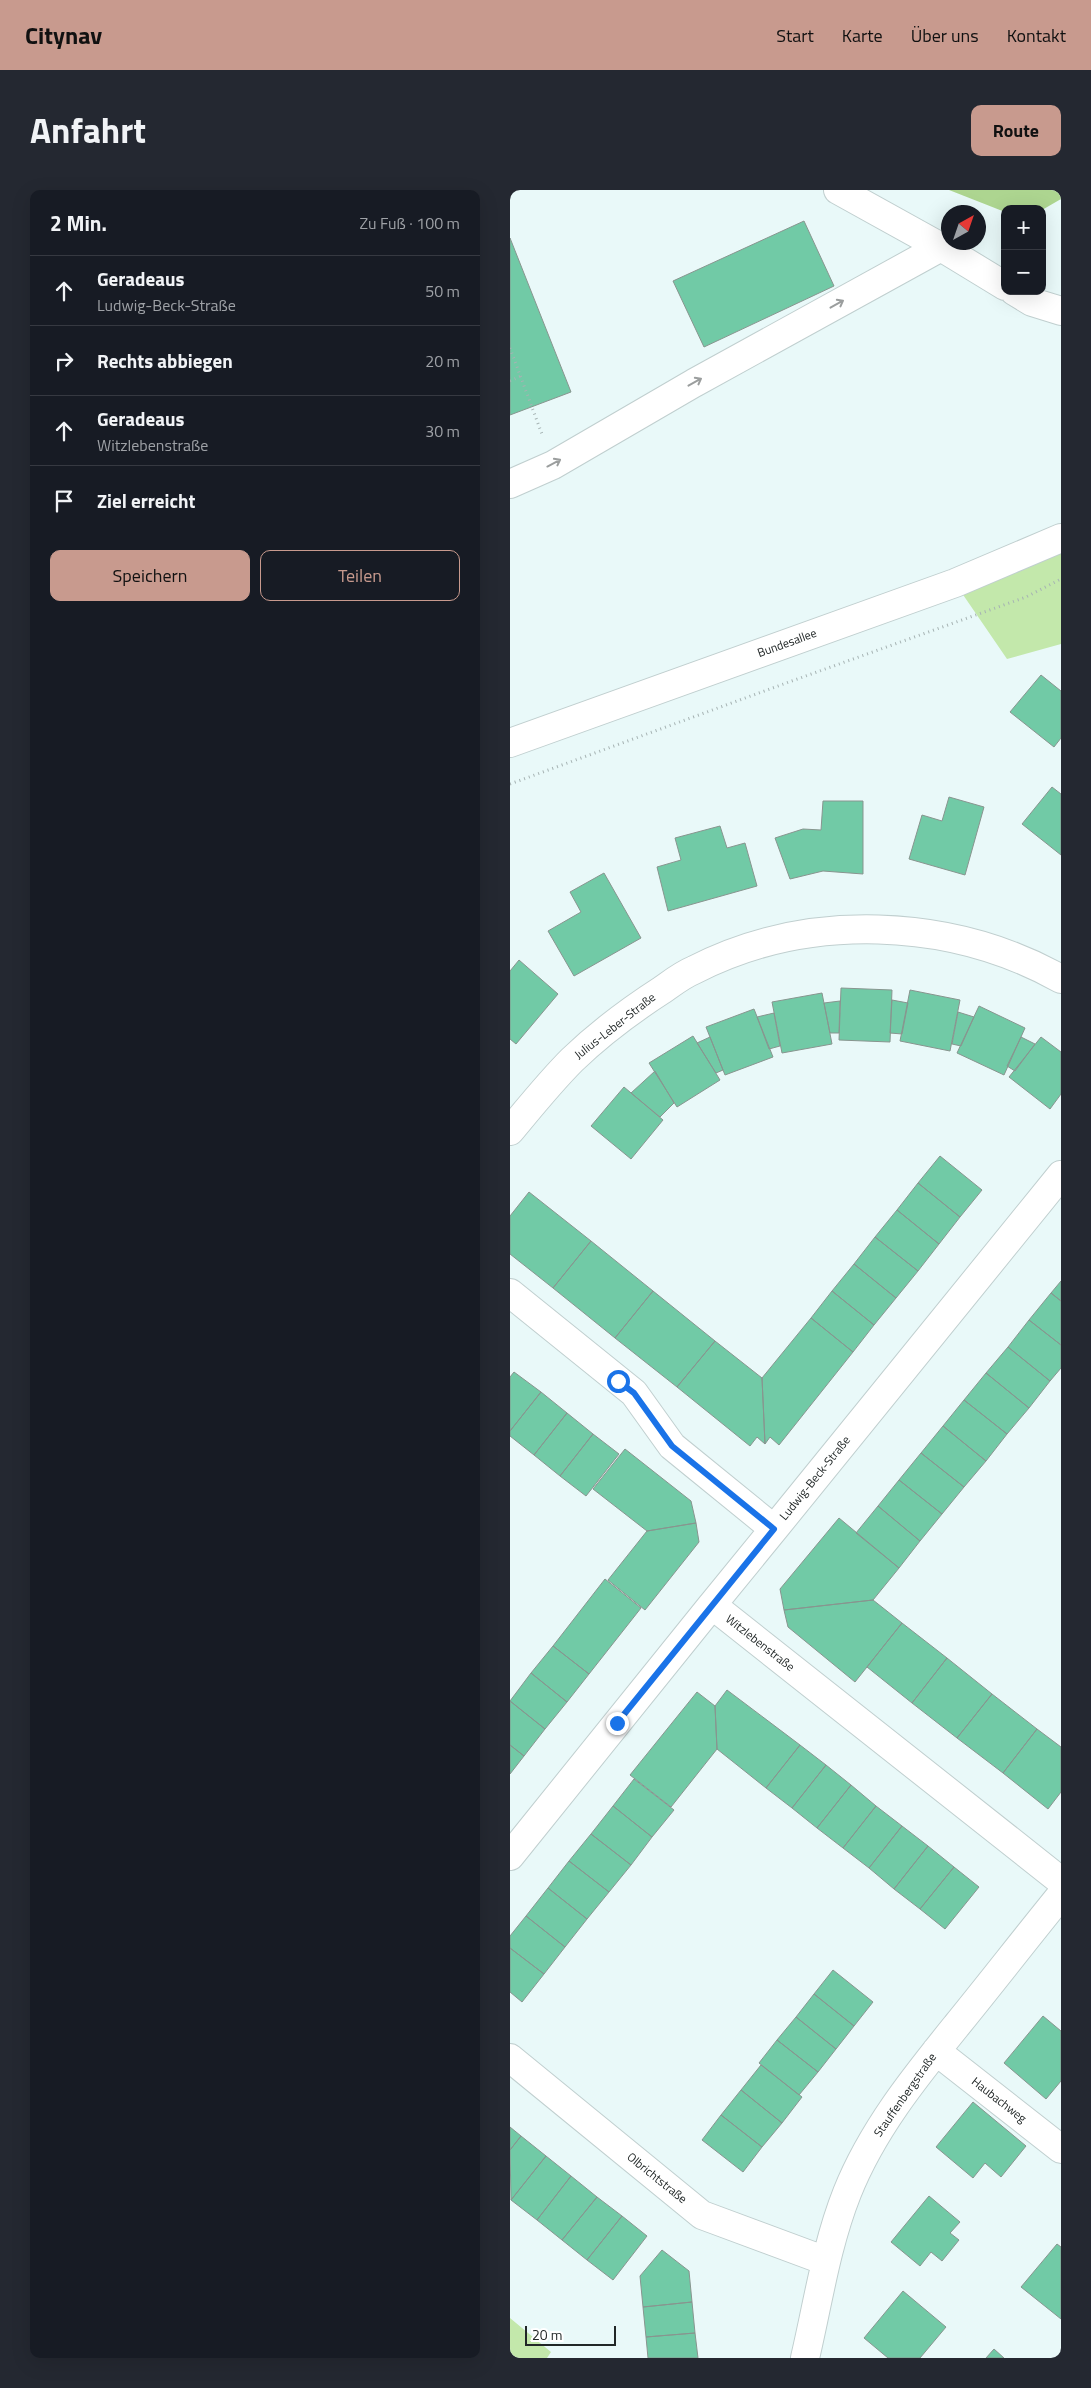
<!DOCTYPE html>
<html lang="de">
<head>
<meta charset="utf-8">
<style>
	:root { --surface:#171b24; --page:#242831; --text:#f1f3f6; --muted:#9ea1a6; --line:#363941; --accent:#c89a8e }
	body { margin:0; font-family:"Titillium Web",sans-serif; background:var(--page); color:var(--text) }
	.controls { position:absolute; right:15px; top:15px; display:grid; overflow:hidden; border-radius:10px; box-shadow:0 5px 20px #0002 }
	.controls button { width:45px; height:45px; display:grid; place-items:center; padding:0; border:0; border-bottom:1px solid var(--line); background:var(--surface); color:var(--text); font:25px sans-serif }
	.compass { position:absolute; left:431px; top:15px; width:45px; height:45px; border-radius:50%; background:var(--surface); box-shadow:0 5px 20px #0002; rotate:40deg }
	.scale { position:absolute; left:15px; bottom:12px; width:91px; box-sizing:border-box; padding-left:5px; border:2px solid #212727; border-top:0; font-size:14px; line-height:18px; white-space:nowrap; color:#212727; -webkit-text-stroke:4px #fff; paint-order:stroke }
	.stop { position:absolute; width:15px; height:15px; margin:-11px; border:4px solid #1a73e8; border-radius:50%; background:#fff }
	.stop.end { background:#1a73e8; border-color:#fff; box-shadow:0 1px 5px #0008 }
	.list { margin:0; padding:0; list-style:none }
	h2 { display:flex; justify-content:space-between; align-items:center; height:65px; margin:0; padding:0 20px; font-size:21px }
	h2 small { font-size:16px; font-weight:400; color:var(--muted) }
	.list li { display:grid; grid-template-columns:32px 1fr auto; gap:15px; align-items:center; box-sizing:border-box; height:70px; padding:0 20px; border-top:1px solid var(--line) }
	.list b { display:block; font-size:19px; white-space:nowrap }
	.list p { margin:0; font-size:16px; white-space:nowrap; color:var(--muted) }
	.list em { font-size:16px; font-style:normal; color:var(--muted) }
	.actions { display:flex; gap:10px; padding:15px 20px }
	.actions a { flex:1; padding:11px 0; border:1px solid var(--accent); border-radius:10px; text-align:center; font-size:18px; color:var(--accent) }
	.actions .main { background:var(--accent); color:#111 }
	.icon { flex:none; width:28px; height:28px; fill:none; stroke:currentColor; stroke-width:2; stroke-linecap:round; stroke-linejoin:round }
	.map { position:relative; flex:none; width:551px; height:2168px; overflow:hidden; border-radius:10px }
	header { display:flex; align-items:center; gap:30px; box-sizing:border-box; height:70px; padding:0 25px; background:var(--accent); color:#111 }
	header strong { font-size:24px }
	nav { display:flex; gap:28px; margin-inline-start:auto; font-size:18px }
	.intro { display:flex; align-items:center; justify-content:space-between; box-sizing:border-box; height:120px; padding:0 30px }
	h1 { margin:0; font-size:35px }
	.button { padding:12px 22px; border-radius:10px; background:var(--accent); color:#111; font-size:18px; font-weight:700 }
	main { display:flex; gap:30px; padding:0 30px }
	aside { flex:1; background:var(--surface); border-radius:10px; box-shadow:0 5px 20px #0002 }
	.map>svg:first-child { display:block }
</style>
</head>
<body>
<header>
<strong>Citynav</strong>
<nav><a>Start</a><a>Karte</a><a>Über uns</a><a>Kontakt</a></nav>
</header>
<div class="intro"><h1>Anfahrt</h1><a class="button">Route</a></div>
<main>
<aside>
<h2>2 Min.<small>Zu Fuß · 100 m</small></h2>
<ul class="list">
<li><svg class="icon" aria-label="ahead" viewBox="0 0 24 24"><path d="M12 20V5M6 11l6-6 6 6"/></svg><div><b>Geradeaus</b><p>Ludwig-Beck-Straße</p></div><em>50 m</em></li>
<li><svg class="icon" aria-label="right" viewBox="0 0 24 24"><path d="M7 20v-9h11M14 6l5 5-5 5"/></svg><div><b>Rechts abbiegen</b></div><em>20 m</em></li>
<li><svg class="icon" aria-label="ahead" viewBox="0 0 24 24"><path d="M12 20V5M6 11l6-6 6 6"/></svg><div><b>Geradeaus</b><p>Witzlebenstraße</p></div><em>30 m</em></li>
<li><svg class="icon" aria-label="arrive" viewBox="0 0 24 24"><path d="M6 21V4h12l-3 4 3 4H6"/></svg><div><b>Ziel erreicht</b></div></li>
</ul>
<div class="actions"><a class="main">Speichern</a><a>Teilen</a></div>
</aside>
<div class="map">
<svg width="551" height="2168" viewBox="0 0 551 2168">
	<rect width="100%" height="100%" fill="#e9f9f9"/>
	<path fill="#c3e8ab" d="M551 341V454L497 469 445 393Z
		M0 2128 41 2162 37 2168H0Z"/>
	<path fill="#add590" d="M439 0H551V9L532 20 495 19V22Z"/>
	<path fill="#71caa6" stroke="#88958f" d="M294 31 324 96 194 157 163 91Z
		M0 48 61 202 0 225Z
		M531 485 551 501V548L544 557 500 522Z
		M542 597 551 604V665L512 634Z
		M439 607 474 617 455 685 399 669 412 625 432 631Z
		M313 611H353V684L313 681 280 689 265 648 293 639 311 640Z
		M210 636 217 658 235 653 247 696 158 721 147 677 171 670 165 648Z
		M94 683 131 748 64 786 38 741 71 722 60 702Z
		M9 770 48 804 6 854 0 849V781Z
		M331 798 382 800 380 852 329 850Z
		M400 800 450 810 440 861 390 851Z
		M312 803 322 854 272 863 262 812Z
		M382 810 398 813 392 844 380 843Z
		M330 811 329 843H320L314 813Z
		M469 816 515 838 494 885 447 863Z
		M244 819 263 867 215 885 196 837Z
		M448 822 464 827 451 856 442 854Z
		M264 823 270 856 259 859 247 827Z
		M183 846 210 890 167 917 139 873Z
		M200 847 213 880 206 883 187 853Z
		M511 847 525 854 505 881 497 876Z
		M531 847 551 862V904L540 919 499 887Z
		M145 881 164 913 150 927 121 903Z
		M114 897 153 930 121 969 81 936Z
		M430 966 472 1000 450 1027 408 993Z
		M408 993 450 1027 429 1054 387 1020Z
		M19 1002 81 1051 43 1098 0 1064V1026Z
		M387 1020 429 1054 408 1081 365 1047Z
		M365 1047 408 1081 386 1108 344 1074Z
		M81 1051 143 1101 105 1148 43 1098Z
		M344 1074 386 1108 364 1135 322 1101Z
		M551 1091V1111L541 1103Z
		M143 1101 205 1151 167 1197 105 1148Z
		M322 1101 364 1135 343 1162 301 1128Z
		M541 1103 551 1111V1155L519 1130Z
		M301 1128 343 1162 269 1255 260 1247 255 1254 252 1188Z
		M519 1130 551 1155V1178L540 1191 498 1157Z
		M205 1151 252 1188 255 1254 247 1247 240 1256 167 1197Z
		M498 1157 540 1191 519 1218 476 1183Z
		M4 1182 31 1202 0 1241V1187Z
		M476 1183 519 1218 497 1244 454 1210Z
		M31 1202 57 1223 24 1265 0 1246V1241Z
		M454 1210 497 1244 476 1271 433 1236Z
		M57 1223 83 1244 50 1286 24 1265Z
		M433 1236 476 1271 454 1297 411 1263Z
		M83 1244 109 1264 76 1306 50 1286Z
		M115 1259 181 1311 186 1333 137 1341 83 1299Z
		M411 1263 454 1297 432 1324 389 1290Z
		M389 1290 432 1324 410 1351 368 1316Z
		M368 1316 410 1351 389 1378 346 1343Z
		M329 1328 389 1378 363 1410 274 1420 270 1399Z
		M186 1333 189 1352 135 1420 98 1390 137 1341Z
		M95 1389 131 1418 79 1484 43 1456Z
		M363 1410 392 1433 345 1492 278 1437 274 1420Z
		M392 1433 437 1468 402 1513 357 1477Z
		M43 1456 79 1484 57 1512 21 1483Z
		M437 1468 482 1504 447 1548 402 1513Z
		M21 1483 57 1512 35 1539 0 1511Z
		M217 1500 290 1555 256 1598 207 1559 205 1516Z
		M187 1502 205 1516 207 1559 161 1617 120 1585Z
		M482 1504 527 1539 493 1583 447 1548Z
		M0 1511 35 1539 14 1566 0 1555Z
		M527 1539 551 1557V1602L538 1619 493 1583Z
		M0 1555 14 1566 0 1584Z
		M290 1555 316 1575 282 1618 256 1598Z
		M316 1575 341 1595 307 1638 282 1618Z
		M124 1589 164 1620 142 1647 103 1616Z
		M341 1595 366 1616 333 1658 307 1638Z
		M103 1616 142 1647 121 1675 81 1644Z
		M366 1616 392 1636 359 1678 333 1658Z
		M392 1636 418 1656 384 1699 359 1678Z
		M81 1644 121 1675 99 1702 59 1671Z
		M418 1656 444 1677 410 1719 384 1699Z
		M59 1671 99 1702 77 1729 38 1698Z
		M444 1677 469 1697 435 1739 410 1719Z
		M38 1698 77 1729 55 1757 16 1726Z
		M16 1726 55 1757 34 1784 0 1758V1746Z
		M0 1758 34 1784 12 1812 0 1802Z
		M323 1780 363 1812 344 1836 304 1804Z
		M304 1804 344 1836 326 1859 286 1827Z
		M533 1826 551 1841V1891L536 1909 494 1873Z
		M286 1827 326 1859 308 1882 267 1850Z
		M267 1850 308 1882 289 1905 249 1873Z
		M251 1875 292 1907 272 1933 231 1900Z
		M231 1900 272 1933 252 1957 211 1925Z
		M463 1912 516 1956 491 1987 475 1973 463 1988 426 1957Z
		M211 1925 252 1957 233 1982 192 1950Z
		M0 1937 11 1946 0 1960Z
		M11 1946 36 1966 1 2010 0 1960Z
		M36 1966 61 1986 27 2030 1 2010Z
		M61 1986 87 2007 52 2050 27 2030Z
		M419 2006 450 2032 440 2043 449 2050 432 2071 421 2062 410 2076 381 2052Z
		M87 2007 112 2026 77 2070 52 2050Z
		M112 2026 137 2046 103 2090 77 2070Z
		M547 2054 551 2057V2129L511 2097Z
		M152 2060 179 2081 182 2112 133 2117 130 2086Z
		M393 2101 436 2137 410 2168H378L354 2148Z
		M182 2112 185 2143 136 2147 133 2117Z
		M185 2143 188 2168H138L136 2147Z
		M484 2159 494 2168H476Z"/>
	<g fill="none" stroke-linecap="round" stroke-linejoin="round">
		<g stroke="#c0cfcf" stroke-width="30">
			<path id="minor" d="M328 0 431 57 495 96
				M504 101 522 112 551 121
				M0 294 43 275 184 193 431 57
				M0 941C20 917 40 892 62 870 89 844 121 820 152 800 162 793 172 785 184 780 297 722 440 727 551 789
				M0 1103 124 1203 162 1256 264 1339 551 985
				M202 1415 264 1339
				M0 1666 202 1415 551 1691
				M426 1861 551 1959
				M0 1868 192 2025 316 2071
				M295 2168C308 2113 316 2056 337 2003 362 1940 405 1887 447 1835 482 1792 516 1748 551 1705"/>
		</g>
		<g stroke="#c0cfcf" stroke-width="30">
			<path id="major" d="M0 553 445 393 551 348"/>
		</g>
		<path stroke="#a6b3b3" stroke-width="3" stroke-dasharray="1 4" stroke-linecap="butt" d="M0 158 33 247
			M0 191 11 186
			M0 594 279 492 516 407 551 389"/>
		<use href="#minor" stroke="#fff" stroke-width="28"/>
		<use href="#major" stroke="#fff" stroke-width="28"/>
	</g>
	<defs><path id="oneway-shaft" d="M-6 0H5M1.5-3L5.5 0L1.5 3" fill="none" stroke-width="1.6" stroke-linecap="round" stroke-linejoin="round" transform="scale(1.25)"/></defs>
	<g stroke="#9b9e9e">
		<use href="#oneway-shaft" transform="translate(327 114) rotate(-29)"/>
		<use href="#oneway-shaft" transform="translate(185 192) rotate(-29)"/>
		<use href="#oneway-shaft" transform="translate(44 273) rotate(-28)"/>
	</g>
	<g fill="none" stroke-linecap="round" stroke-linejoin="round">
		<path stroke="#1a73e8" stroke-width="6" d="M107 1533 264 1339 162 1256 124 1203 108 1191"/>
	</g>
	<g text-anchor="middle" stroke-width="5" stroke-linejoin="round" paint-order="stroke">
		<g font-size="12" fill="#212727" stroke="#fff">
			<text transform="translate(277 453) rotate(-20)" y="4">Bundesallee</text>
			<text transform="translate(105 836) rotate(-38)" y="4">Julius-Leber-Straße</text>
			<text transform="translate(305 1288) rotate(-51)" y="4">Ludwig-Beck-Straße</text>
			<text transform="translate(250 1453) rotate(38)" y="4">Witzlebenstraße</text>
			<text transform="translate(395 1905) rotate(-55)" y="4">Stauffenbergstraße</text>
			<text transform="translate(489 1910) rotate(38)" y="4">Haubachweg</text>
			<text transform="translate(147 1988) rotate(39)" y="4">Olbrichtstraße</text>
		</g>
	</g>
</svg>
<div class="controls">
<button>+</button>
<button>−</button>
</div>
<svg class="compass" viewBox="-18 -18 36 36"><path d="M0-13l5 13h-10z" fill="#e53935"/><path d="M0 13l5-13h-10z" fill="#9ea1a6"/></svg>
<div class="scale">20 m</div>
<div class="stop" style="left:108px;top:1191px"></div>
<div class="stop end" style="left:107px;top:1533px"></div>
</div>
</main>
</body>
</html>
